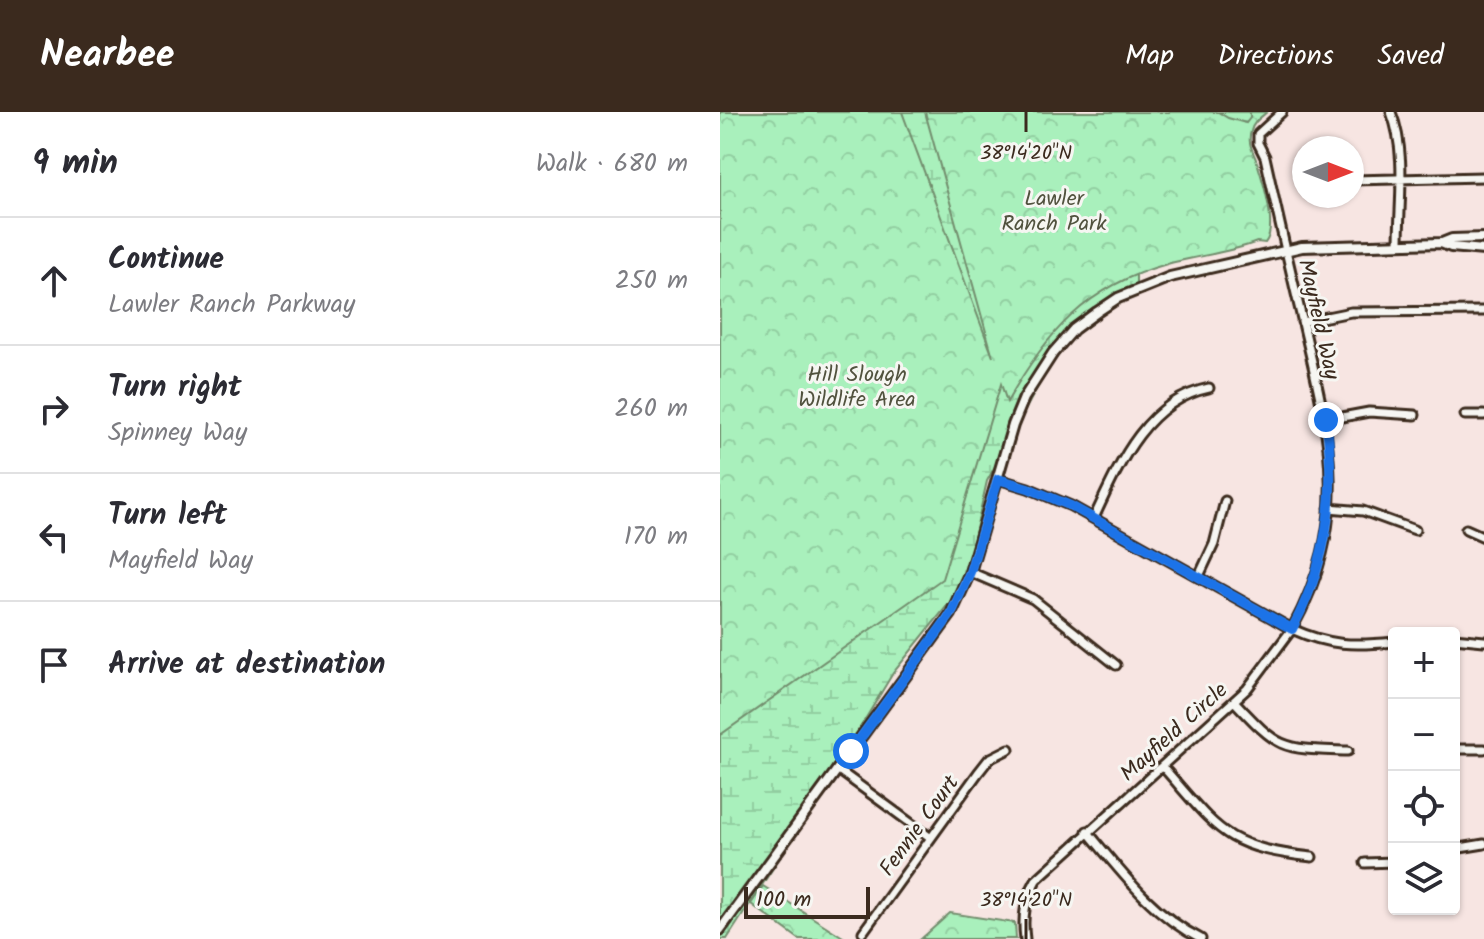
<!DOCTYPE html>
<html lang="en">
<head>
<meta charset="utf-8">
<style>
	:root { --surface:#fff; --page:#f7f7f7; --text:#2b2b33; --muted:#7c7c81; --line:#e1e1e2; --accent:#3b2a1e }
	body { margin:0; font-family:Kalam,sans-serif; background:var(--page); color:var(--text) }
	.controls { position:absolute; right:24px; bottom:24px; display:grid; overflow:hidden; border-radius:8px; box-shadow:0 2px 6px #0004 }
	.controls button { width:72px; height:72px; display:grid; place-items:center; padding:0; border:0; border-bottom:2px solid var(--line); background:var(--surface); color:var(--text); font:40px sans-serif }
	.compass { position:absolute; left:572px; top:24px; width:72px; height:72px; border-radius:50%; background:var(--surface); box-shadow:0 2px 6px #0004; rotate:90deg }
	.scale { position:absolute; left:24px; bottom:20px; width:126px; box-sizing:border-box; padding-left:8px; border:4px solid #3b2a1e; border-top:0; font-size:22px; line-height:28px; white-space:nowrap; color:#3b2a1e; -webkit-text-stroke:6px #f6f6f2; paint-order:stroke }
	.stop { position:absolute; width:24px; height:24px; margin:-18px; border:6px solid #1a73e8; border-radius:50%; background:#fff }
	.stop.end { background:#1a73e8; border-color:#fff; box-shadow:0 2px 8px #0008 }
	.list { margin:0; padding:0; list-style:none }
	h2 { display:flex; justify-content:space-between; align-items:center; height:104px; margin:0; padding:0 32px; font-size:34px }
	h2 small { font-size:26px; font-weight:400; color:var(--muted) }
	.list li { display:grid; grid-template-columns:52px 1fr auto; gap:24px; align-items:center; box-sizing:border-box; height:128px; padding:0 32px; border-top:2px solid var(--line) }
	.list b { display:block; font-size:30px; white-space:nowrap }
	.list p { margin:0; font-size:26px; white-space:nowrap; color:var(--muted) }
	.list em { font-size:26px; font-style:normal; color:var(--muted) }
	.icon { flex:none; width:44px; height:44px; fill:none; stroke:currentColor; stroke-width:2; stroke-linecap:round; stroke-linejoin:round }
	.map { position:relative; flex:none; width:764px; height:827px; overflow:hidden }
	header { display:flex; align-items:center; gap:48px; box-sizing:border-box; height:112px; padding:0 40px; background:var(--accent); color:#fff }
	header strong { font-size:38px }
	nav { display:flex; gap:44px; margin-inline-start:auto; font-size:28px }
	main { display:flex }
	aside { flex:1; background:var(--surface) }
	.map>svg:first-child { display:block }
</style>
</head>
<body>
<header>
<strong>Nearbee</strong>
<nav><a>Map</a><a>Directions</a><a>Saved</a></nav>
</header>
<main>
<aside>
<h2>9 min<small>Walk · 680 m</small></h2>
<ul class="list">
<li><svg class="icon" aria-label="ahead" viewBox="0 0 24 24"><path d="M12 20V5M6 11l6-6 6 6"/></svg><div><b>Continue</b><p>Lawler Ranch Parkway</p></div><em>250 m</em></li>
<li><svg class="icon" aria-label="right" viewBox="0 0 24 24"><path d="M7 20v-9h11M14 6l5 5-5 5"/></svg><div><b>Turn right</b><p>Spinney Way</p></div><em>260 m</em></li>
<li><svg class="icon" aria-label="left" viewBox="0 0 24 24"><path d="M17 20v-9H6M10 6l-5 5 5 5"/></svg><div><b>Turn left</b><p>Mayfield Way</p></div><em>170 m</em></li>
<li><svg class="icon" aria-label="arrive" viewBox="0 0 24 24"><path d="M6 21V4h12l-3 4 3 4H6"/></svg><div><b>Arrive at destination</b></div></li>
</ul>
</aside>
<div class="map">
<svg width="764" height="827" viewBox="0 0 764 827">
	<defs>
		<pattern id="wetland-marsh" width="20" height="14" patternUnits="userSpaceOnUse" patternTransform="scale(2)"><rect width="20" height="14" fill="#a9f0bc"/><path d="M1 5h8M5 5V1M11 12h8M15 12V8" fill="none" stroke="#92cea1"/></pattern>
		<pattern id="park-crowns" width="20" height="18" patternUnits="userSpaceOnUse" patternTransform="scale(2)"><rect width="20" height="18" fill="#a9f0bc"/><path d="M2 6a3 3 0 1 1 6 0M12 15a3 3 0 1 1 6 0" fill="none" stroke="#92cea1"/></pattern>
	</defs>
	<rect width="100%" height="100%" fill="#f7e5e2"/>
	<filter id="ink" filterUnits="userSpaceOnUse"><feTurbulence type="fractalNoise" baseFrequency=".0125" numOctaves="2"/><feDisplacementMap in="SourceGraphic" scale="16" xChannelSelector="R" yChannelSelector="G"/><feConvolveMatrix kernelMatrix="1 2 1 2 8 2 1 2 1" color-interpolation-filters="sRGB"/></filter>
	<g filter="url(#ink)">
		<path fill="url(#wetland-marsh)" stroke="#728d6d" stroke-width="2" d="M0 0H545L520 22 416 149V182L374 196 324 263 267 369 243 474 173 561 85 707 7 827H0Z"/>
		<path fill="url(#park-crowns)" stroke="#728d6d" stroke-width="2" d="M0 0H182L273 245 205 0H498L508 6 526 11 530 6V0H547C540 6 533 10 531 19 527 31 533 39 537 50 543 69 558 116 545 131L537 130C508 141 477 144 447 152 367 174 326 221 287 290L281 272 222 467 0 623Z
			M43 774 126 827H79L31 792Z
			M230 801 295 811 296 827H201Z"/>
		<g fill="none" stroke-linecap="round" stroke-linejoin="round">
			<g stroke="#3b2a1e" stroke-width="13">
				<path id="minor" d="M671 0C687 41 679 89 679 132
					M579 62 584 63
					M632 68 764 65
					M582 210 631 200 764 199
					M745 303H764
					M606 308 649 300 695 303
					M278 367 308 376 351 394 572 517C633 405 609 322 582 207 569 153 557 99 545 45L538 31V22L562 0
					M609 396 643 399 695 418
					M374 406C399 352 426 289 489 276
					M746 417 764 425
					M250 460 313 487 396 553
					M479 464 494 432 505 389
					M734 526 764 529
					M514 589C560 638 560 637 628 639
					M734 637H764
					M442 654C499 718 502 735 592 745
					M117 657 211 726
					M367 719C401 760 433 803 481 827
					M734 737 764 732
					M645 751 674 750
					M143 820 258 661 269 647 289 637
					M305 827C302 804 305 788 316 768L527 577 572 517C609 534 634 534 674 530"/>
			</g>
			<g stroke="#3b2a1e" stroke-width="14">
				<path id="tertiary" d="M722 131 732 127 764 126
					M0 818 231 502 250 460 293 313 304 286 333 241 354 217 377 200 398 186 450 165 582 135 721 131 731 135 764 138"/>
			</g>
			<use href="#minor" stroke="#f6f6f2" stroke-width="7"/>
			<use href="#tertiary" stroke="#f6f6f2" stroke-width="8"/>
		</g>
	</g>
	<g fill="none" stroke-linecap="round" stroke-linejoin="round" filter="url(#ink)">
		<path stroke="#1a73e8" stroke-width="10" d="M131 639 231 502 250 460 278 367 308 376 351 394 572 517C607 452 617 381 606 308"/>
	</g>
	<path fill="none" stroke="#3b2a1e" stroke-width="3" d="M306 0V20M306 807V827"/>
	<g text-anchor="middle" stroke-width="6" stroke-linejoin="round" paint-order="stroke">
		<g font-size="22" fill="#51523e" stroke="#f6f6f2">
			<text x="334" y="93">Lawler<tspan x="334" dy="25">Ranch Park</tspan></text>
			<text x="137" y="269">Hill Slough<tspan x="137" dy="25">Wildlife Area</tspan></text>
		</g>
		<g font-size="22" fill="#3b2a1e" stroke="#f6f6f2">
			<text transform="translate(600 207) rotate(77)" y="8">Mayfield Way</text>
			<text transform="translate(453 619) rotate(-42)" y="8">Mayfield Circle</text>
			<text transform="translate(198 713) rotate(-54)" y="8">Fennie Court</text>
		</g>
	</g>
	<g font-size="20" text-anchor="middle" fill="#3b2a1e" stroke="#f6f6f2" stroke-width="6" stroke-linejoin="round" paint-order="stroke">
		<text x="306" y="47">38°14'20"N</text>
		<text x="306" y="794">38°14'20"N</text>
	</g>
</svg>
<div class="controls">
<button>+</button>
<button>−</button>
<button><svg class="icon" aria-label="locate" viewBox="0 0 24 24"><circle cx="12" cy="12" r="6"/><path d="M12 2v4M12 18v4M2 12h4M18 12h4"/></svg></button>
<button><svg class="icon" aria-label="layers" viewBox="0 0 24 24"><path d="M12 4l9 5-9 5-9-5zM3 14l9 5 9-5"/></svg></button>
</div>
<svg class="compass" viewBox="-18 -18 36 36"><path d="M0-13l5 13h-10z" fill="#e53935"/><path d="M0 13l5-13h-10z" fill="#7c7c81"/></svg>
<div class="scale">100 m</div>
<div class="stop" style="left:131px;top:639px"></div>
<div class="stop end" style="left:606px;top:308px"></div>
</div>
</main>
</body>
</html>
